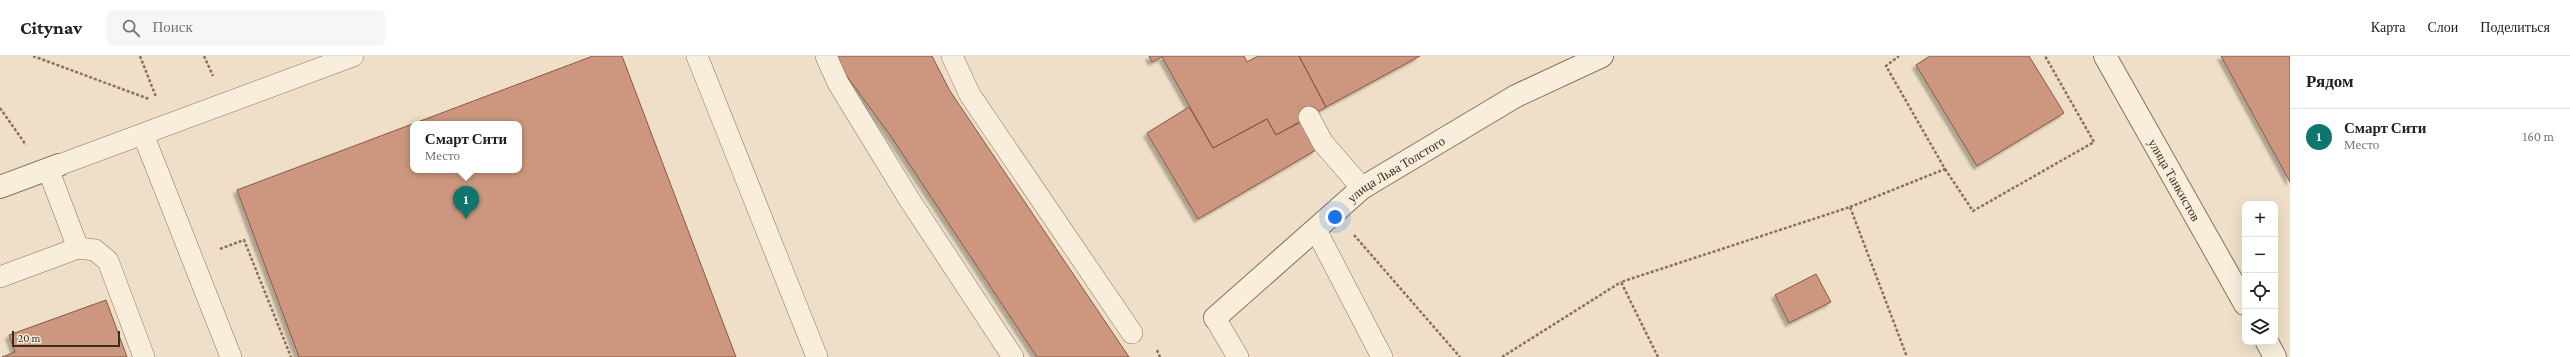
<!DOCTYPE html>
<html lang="ru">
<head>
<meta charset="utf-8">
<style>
	:root { --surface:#fff; --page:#f6f6f6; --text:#202124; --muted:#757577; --line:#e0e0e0; --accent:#0f766e }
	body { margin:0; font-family:"Crimson Pro",serif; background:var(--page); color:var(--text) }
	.controls { position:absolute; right:12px; bottom:12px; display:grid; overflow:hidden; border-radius:8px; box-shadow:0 4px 16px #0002 }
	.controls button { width:36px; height:36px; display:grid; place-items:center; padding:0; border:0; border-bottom:1px solid var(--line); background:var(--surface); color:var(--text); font:20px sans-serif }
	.scale { position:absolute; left:12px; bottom:10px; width:108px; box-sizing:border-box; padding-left:4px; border:2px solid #3b2b20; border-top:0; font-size:11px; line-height:14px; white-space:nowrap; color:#3b2b20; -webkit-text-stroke:3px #f6ead8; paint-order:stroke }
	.you { position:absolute; left:1335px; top:161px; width:14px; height:14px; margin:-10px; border:3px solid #fff; border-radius:50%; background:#1a73e8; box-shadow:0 0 0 6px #1a73e833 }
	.badge { display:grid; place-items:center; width:26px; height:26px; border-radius:50%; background:var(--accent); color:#fff; font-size:13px; font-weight:700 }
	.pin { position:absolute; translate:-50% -33px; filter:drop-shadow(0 1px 2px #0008) }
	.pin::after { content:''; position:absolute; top:21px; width:14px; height:12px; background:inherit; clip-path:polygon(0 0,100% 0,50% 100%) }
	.popup { position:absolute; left:410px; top:65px; width:112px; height:52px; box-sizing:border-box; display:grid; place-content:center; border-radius:8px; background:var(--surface); filter:drop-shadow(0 1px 3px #0005); font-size:13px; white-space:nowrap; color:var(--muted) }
	.popup b { font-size:15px; color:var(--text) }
	.popup::after { content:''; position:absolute; left:50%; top:100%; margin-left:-8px; border:8px solid transparent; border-top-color:var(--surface) }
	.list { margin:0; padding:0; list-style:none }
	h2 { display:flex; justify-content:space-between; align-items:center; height:52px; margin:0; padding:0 16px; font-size:17px }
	h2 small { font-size:13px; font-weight:400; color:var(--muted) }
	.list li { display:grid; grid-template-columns:26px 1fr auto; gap:12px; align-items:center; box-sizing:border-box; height:56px; padding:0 16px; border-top:1px solid var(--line) }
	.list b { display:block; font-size:15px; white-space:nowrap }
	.list p { margin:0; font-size:13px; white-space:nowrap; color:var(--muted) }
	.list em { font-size:13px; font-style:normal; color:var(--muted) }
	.icon { flex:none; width:22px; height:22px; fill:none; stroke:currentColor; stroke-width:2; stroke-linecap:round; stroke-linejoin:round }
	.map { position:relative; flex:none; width:2290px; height:301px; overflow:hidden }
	header { display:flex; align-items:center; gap:24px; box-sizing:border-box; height:56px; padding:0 20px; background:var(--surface); border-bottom:1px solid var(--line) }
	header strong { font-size:19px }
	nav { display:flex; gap:22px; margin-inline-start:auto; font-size:14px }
	.search { width:280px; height:36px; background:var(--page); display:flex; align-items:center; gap:10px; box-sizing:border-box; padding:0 14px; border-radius:8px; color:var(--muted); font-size:15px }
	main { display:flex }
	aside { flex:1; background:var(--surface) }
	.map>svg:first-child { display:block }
</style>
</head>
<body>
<header>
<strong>Citynav</strong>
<div class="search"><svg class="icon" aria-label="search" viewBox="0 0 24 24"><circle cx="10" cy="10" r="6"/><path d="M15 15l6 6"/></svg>Поиск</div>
<nav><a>Карта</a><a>Слои</a><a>Поделиться</a></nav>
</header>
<main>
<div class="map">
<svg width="2290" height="301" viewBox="0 0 2290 301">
	<defs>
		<filter id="shadow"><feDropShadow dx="-3.5" dy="3.5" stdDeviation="1" flood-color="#0004"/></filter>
	</defs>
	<rect width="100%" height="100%" fill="#efdfc8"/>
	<path fill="#cc977e" stroke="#8a5843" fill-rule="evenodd" filter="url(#shadow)" d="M593 0H622L736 301H299L237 134ZM413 68H519V114H413Z
		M837 0H932L950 35 1129 301H1037L890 79 843 15Z
		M1149 0H1244L1247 6 1258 0H1299L1326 51 1276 79 1267 63 1213 92 1162 1 1152 6Z
		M1299 0H1420L1326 51Z
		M1930 0H2029L2064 57 1977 110 1916 9Z
		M2221 0H2290V126Z
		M1189 51 1213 92 1267 63 1276 79 1301 66 1316 94 1198 163 1147 77Z
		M1816 218 1831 246 1789 267 1775 239Z
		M106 244 127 301H2L15 296 9 279Z"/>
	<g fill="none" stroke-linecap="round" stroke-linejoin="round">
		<g stroke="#8b715d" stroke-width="22">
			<path id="service" d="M697 0 817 301
				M826 0 838 27 909 143 1013 301
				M952 0 970 39 1132 277
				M1309 61 1323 87 1362 132
				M143 78 231 301
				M59 109 353 0
				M1316 174 1382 301
				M78 192 95 194 108 205 144 301
				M0 221 78 192 48 113
				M1215 262 1238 301"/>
		</g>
		<g stroke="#8b715d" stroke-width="24">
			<g id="minor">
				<path id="s1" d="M2105 0 2245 248"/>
				<path d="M0 131 59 109"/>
				<path id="s2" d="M1215 262 1362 132 1516 40 1602 0"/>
				<path d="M2267 286 2275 301"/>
			</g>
		</g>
		<path stroke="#8b715d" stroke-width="2.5" stroke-dasharray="3 2" stroke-linecap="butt" d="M33 0 149 43
			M140 0 156 41
			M204 0 213 20
			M0 52 26 89
			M1945 113 1973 155 2094 86 2045 0
			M1850 151 1945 113 1886 10 1899 0
			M1354 179 1460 301
			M220 193 244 184 291 301
			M1157 294 1160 301
			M1502 301 1621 226
			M1658 301 1621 226 1850 151 1907 301"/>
		<use href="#service" stroke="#f9eddc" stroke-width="21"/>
		<use href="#minor" stroke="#f9eddc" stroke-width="22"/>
	</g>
	<g text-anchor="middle" stroke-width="3" stroke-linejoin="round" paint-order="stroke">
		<g font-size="13" fill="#3b2b20" stroke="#f6ead8">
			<text dy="5" stroke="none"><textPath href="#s2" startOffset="235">улица Льва Толстого</textPath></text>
			<text dy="5" stroke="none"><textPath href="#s1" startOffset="142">улица Танкистов</textPath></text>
		</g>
	</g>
</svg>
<div class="controls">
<button>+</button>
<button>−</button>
<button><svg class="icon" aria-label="locate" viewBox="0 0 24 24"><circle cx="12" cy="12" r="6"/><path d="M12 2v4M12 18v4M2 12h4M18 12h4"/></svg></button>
<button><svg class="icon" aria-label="layers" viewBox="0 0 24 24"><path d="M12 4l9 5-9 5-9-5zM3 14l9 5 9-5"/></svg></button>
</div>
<div class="scale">20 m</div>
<div class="you"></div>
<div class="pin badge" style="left:466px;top:163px">1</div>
<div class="popup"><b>Смарт Сити</b>Место</div>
</div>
<aside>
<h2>Рядом<small></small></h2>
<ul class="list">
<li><span class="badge">1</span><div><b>Смарт Сити</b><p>Место</p></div><em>160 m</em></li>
</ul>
</aside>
</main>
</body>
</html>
